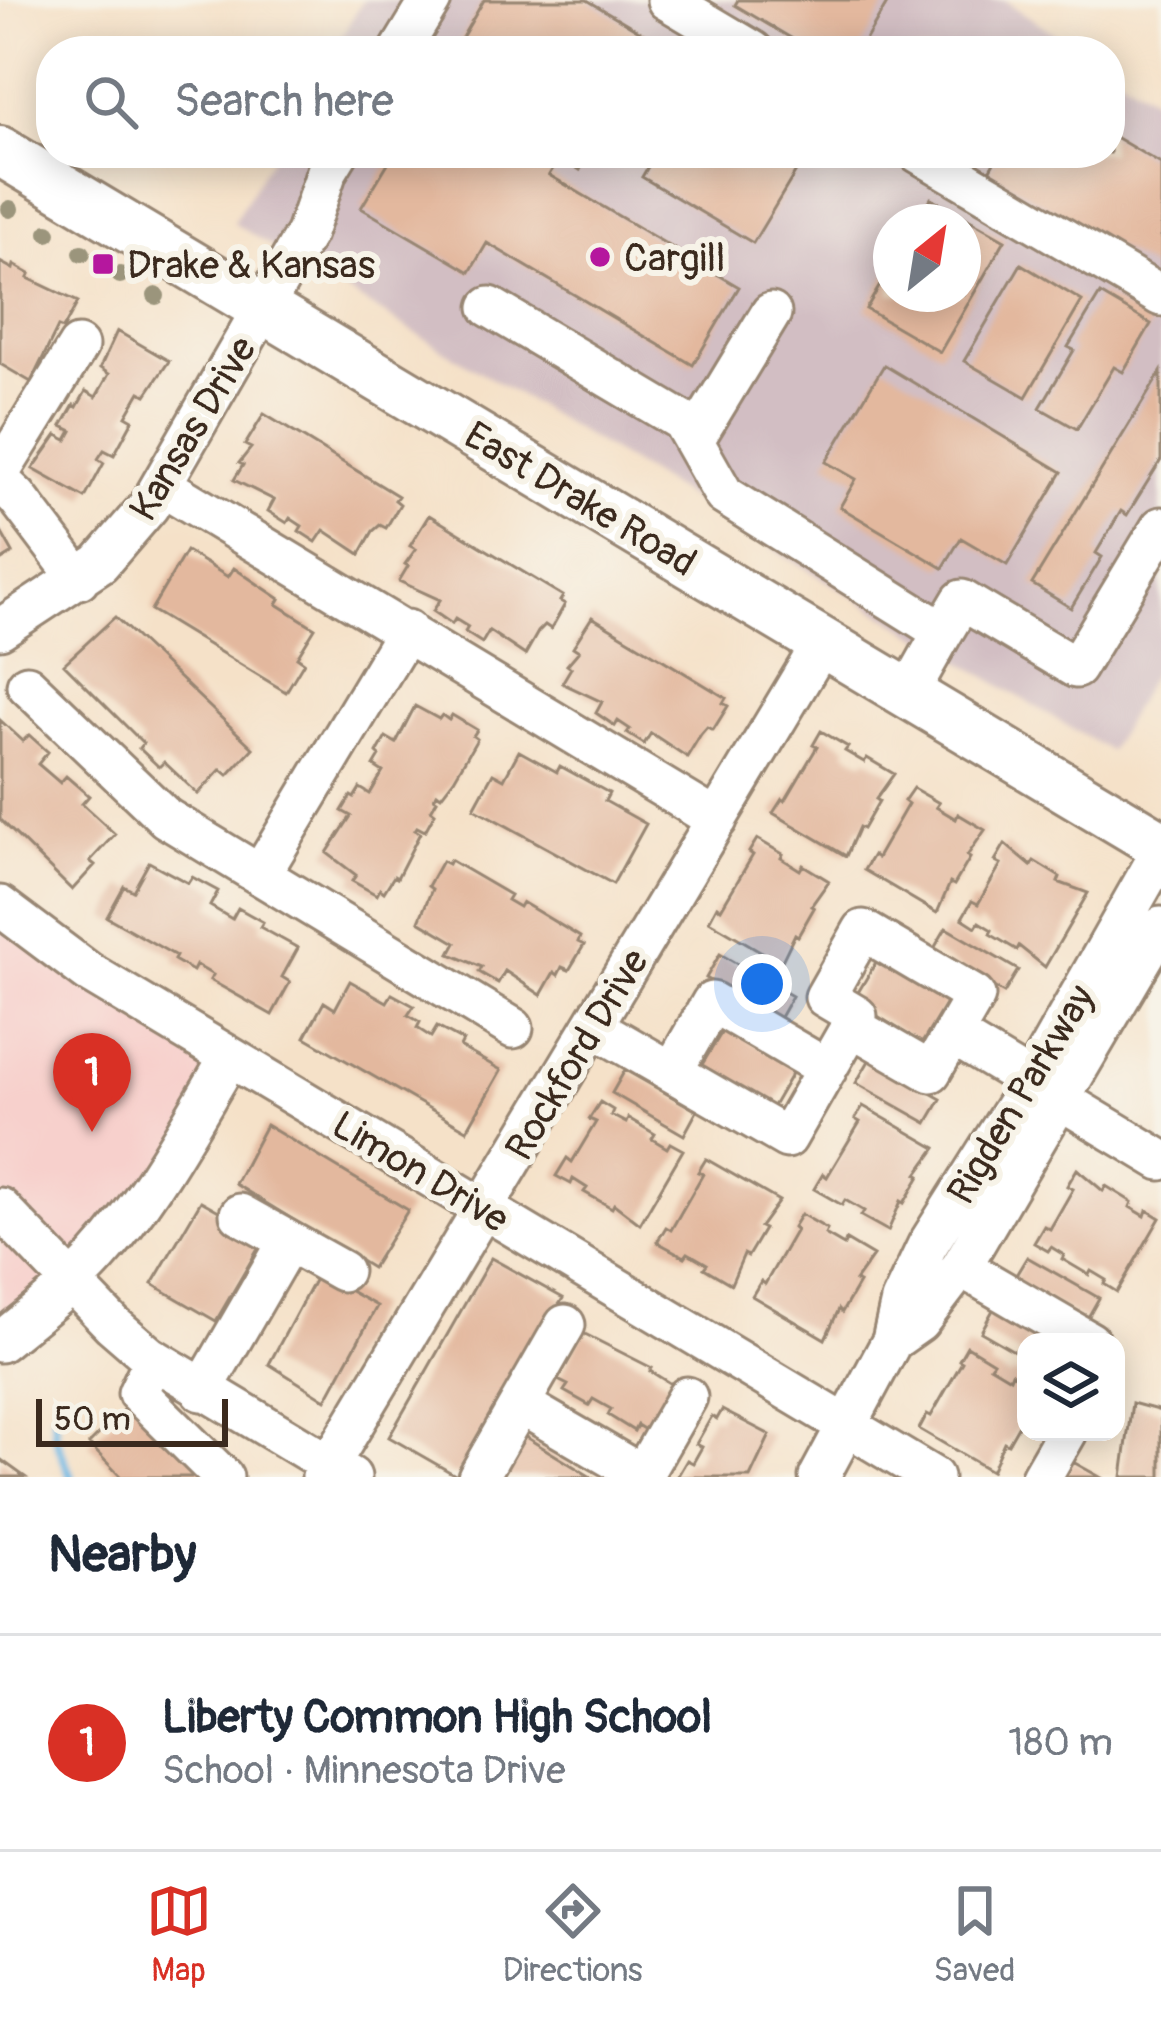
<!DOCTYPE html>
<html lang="en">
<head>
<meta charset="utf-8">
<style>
	:root { --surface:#fff; --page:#f2f2f3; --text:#1f2937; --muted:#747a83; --line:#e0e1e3; --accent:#d93025 }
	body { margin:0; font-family:Pangolin,sans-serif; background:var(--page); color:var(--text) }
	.controls { position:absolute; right:36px; bottom:36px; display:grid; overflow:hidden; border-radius:24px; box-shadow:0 6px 30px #0003 }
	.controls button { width:108px; height:108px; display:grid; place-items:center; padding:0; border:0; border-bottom:3px solid var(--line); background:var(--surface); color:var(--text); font:60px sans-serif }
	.compass { position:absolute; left:873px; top:204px; width:108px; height:108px; border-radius:50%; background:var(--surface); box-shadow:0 6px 30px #0003; rotate:30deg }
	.scale { position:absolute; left:36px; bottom:30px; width:192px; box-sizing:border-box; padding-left:12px; border:6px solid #3b2a1e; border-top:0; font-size:33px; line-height:42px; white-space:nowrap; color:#3b2a1e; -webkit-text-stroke:9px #f7f3e8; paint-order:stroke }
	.you { position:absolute; left:762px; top:984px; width:42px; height:42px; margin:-30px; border:9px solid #fff; border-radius:50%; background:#1a73e8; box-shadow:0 0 0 18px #1a73e833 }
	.badge { display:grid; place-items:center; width:78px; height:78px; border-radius:50%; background:var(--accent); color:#fff; font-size:39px; font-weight:700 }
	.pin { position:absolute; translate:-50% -99px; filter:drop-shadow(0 3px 6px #0008) }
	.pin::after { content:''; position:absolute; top:63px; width:42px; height:36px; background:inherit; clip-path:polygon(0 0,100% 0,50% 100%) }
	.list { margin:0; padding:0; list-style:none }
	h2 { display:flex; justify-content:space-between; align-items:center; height:156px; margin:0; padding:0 48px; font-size:51px }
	h2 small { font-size:39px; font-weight:400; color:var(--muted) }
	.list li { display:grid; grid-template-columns:78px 1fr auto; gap:36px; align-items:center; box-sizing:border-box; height:216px; padding:0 48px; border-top:3px solid var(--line) }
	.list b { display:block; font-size:45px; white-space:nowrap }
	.list p { margin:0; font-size:39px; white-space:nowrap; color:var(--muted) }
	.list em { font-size:39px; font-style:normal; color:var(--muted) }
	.icon { flex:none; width:66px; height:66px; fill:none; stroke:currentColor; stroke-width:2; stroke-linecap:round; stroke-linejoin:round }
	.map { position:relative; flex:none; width:1161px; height:1477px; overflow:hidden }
	.search { position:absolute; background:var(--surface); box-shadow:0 6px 30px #0003; left:36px; right:36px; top:36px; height:132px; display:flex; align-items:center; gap:30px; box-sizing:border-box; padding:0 42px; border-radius:48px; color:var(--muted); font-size:45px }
	.sheet { height:372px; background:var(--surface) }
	nav { display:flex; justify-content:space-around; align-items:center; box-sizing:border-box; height:168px; border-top:3px solid var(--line); background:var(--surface); font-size:33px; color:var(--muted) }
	nav a { display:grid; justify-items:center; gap:6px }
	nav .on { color:var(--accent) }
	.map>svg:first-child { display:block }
</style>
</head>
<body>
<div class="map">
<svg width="1161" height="1477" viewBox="0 0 1161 1477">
	<rect width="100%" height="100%" fill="#f7f3e8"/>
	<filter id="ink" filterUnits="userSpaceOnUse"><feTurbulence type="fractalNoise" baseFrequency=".00833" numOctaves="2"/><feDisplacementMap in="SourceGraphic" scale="24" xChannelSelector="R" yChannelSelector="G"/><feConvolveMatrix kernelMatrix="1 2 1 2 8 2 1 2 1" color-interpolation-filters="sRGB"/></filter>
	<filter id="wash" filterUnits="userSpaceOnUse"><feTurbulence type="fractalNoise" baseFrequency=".004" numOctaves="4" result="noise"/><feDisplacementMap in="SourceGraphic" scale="48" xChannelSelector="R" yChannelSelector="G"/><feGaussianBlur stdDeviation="2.7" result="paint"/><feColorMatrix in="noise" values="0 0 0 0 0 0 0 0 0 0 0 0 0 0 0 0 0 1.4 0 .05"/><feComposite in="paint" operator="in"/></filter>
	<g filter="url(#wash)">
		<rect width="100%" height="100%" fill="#f5e1c8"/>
		<path fill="#f7d0cc" d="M0 906 230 1057 155 1181 0 1342Z"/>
		<path fill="#d2bec3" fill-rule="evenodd" d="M363 0H1004L1081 51H333Z
			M1110 70 1161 104V658L1109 751 233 223 274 153H1110ZM891 222H963V294H891Z"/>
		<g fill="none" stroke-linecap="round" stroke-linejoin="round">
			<path stroke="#6ab7e4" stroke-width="8" d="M54 1416 55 1436 71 1477"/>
		</g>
		<g id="blocks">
			<path fill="#e3b89e" d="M484 0H587L656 41 650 51H454Z
				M738 0H889L859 51H813L735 5Z
				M1110 134 1161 164V274L989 171 999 153H1110Z
				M394 153H589L580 170 560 157 549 175 739 287 693 365 487 243 470 272 361 208Z
				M656 153H807L753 243 642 177Z
				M931 198 1005 240 940 352 866 309 891 267V294H963V222H917Z
				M0 262 13 269 14 265 30 274 28 278 78 302 63 329 58 327 31 382 0 364Z
				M1021 264 1082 301 1026 397 964 361Z
				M1100 294 1151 324 1123 372 1114 367 1077 429 1040 408 1074 350 1068 347Z
				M117 331 169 361 146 395 140 392 126 416 133 420 114 455 104 450 98 459 104 463 85 498 33 469 57 435 67 440 72 431 62 426 74 405 77 407 86 391 96 397 109 374 100 368Z
				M884 365 1062 472 1007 565 961 538 943 568 840 507 856 479 826 462Z
				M1161 372V460L1127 515 1121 511 1096 553 1102 557 1071 608 1032 584Z
				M264 414 398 496 395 500 400 504 386 528 380 525 373 531 360 554 324 530 316 542 299 531 302 526 290 518 287 523 268 511 274 500 234 480 243 465 239 463 251 448 245 445Z
				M429 515 563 596 560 601 565 604 551 629 545 625 538 632 525 655 489 631 482 643 465 632 468 627 455 619 452 624 433 611 440 600 399 581 408 566 405 564 416 549 410 546Z
				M0 530 13 553 0 561Z
				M186 551 228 577 234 568 280 599 277 604 315 628 297 657 304 662 286 692 151 610Z
				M115 617 253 748 228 775 221 769 198 794 164 762 159 767 139 748 143 743 64 664Z
				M592 617 726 698 723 703 728 706 713 730 707 727 701 734 687 757 651 733 644 744 627 733 630 729 618 721 615 726 596 713 602 702 562 683 571 668 567 665 579 651 573 647Z
				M415 706 439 719 442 715 449 720 452 715 477 730 473 736 477 739 454 779 441 796 437 793 434 798 437 800 431 810 435 813 425 831 417 827 415 830 420 833 397 878 394 876 384 892 380 889 377 895 352 881 356 875 327 853 351 816 342 811 351 796 354 798 360 788 370 794 383 772 374 766 380 756 377 753 386 737 396 743Z
				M0 720 23 741 29 735 48 752 38 764 60 783 66 776 89 796 82 804 115 834 90 861 95 865 72 890 0 819Z
				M821 731 848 747 845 751 864 762 867 758 894 774 876 799 879 801 863 829 859 827 846 856 773 813 782 799 785 801 817 747 813 745Z
				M519 751 557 772 560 766 609 793 605 801 646 824 613 884 474 808 493 773 504 779Z
				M913 788 939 803 936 807 956 819 958 814 985 830 967 856 970 858 954 885 950 883 937 913 864 870 873 855 877 858 908 804 904 801Z
				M757 839 783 854 781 858 800 870 803 865 829 881 811 906 814 908 798 936 795 934 781 963 709 921 717 906 721 909 753 855 749 852Z
				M1005 844 1031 866 1034 861 1060 877 1058 882 1088 893 1045 967 1019 946 1017 950 990 934 992 930 979 922 976 927 962 918 972 901 978 904 1001 864 995 861Z
				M450 860 510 895 507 900 519 907 522 902 580 937 578 942 584 945 569 970 562 967 558 975 554 972 541 995 505 971 498 983 479 972 482 967 450 954 456 943 419 921 432 889 428 886 442 861 448 864Z
				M149 862 188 883 192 877 218 891 210 906 232 919 238 908 263 922 260 927 298 948 282 977 290 982 272 1015 210 980 213 975 196 965 193 971 174 960 176 956 107 917 124 886 133 891Z
				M946 928 1018 970 1004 993 932 952Z
				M720 954 792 996 779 1019 706 978Z
				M879 957 949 998 922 1043 853 1001Z
				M350 981 387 1002 392 994 414 1006 408 1015 420 1022 417 1028 431 1037 437 1027 463 1041 460 1047 501 1070 467 1130 305 1037 324 1002 335 1009Z
				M725 1027 795 1068 769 1113 698 1071Z
				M870 1059 941 1099 927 1123 856 1083Z
				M625 1070 697 1111 684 1135 612 1093Z
				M600 1102 613 1110 611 1115 626 1123 628 1118 655 1134 652 1139 667 1148 670 1143 683 1150 640 1224 614 1204 612 1208 584 1192 587 1188 573 1179 571 1184 556 1176 567 1158 572 1162 596 1122 589 1119Z
				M863 1106 936 1148 917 1174 920 1176 904 1203 901 1201 888 1231 861 1216 864 1211 845 1200 842 1205 814 1189 823 1174 827 1177 860 1122 855 1119Z
				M266 1125 408 1210 372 1268 235 1184Z
				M706 1159 779 1201 760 1227 764 1229 748 1256 744 1254 731 1284 704 1268 707 1264 688 1253 685 1257 657 1242 666 1227 671 1230 703 1174 698 1172Z
				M1077 1169 1103 1191 1106 1186 1132 1202 1130 1207 1145 1216 1147 1210 1160 1218 1117 1292 1104 1284 1106 1280 1091 1271 1089 1275 1062 1259 1064 1255 1051 1247 1048 1251 1034 1243 1044 1226 1050 1229 1073 1189 1067 1186Z
				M201 1201 265 1237 216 1321 152 1284Z
				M801 1214 827 1229 825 1234 844 1245 846 1240 873 1256 855 1281 859 1283 842 1312 839 1309 825 1339 752 1296 761 1281 765 1284 796 1230 793 1227Z
				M1027 1257 1099 1298 1086 1321 1013 1280Z
				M491 1258 563 1298 457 1476 389 1437Z
				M318 1273 377 1306 326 1400 269 1364Z
				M994 1308 1054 1342H1026V1358L981 1332Z
				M583 1333 652 1368 650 1371 674 1386 645 1430 637 1425 634 1431 608 1415 611 1409 593 1399 589 1405 564 1391 568 1385 558 1380Z
				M967 1346 993 1362 990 1366 1010 1378 1012 1373 1026 1381V1405L1021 1414 1024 1416 1008 1444 1004 1442 991 1471 919 1429 927 1414 931 1416 962 1362 959 1360Z
				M134 1399 214 1477H121L89 1444Z
				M1132 1403 1161 1411V1477H1122Z
				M722 1410 770 1435 750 1477H677L687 1460 693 1463 702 1447 696 1444 712 1416 717 1419Z
				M519 1433 591 1477H495Z
				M0 1459 25 1477H0Z
				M1073 1462 1100 1477H1065Z"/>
		</g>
	</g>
	<g filter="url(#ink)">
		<use href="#blocks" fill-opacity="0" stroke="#988673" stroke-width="3"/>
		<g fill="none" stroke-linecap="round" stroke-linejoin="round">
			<g stroke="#988673" stroke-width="45">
				<path id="minor" d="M667 0 753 51
					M400 51 431 0
					M919 153 1161 296
					M490 307 682 421 724 495 943 632 908 694
					M694 440 771 313
					M0 472 78 346
					M0 481 17 497 79 579
					M163 486 717 820
					M0 629 100 563 149 506 306 233 327 171 338 153
					M943 632 962 600 1076 668 1161 527
					M27 685 166 818 513 1028
					M260 875 407 630
					M0 906 88 972 933 1477
					M594 1027 787 1138 857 1016 825 997 863 930 975 996 931 1072 851 1026
					M953 1035 1161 1160
					M672 1072 712 1002 827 1069
					M0 1208 112 1324 149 1356 351 1477
					M240 1214 342 1271
					M961 1267 1090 1342
					M892 1341 919 1322 961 1267 1161 927
					M0 1342C33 1315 68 1289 97 1257 151 1198 189 1125 230 1057
					M154 1359 138 1393 223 1477
					M202 1391 288 1242
					M520 1404 642 1475
					M322 1477 823 642
					M478 1477 565 1325
					M641 1477 687 1397
					M819 1477 892 1341 901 1301 927 1246 1031 1081 1161 852
					M1041 1477 1067 1432"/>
			</g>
			<g stroke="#988673" stroke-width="54">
				<path id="major" d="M0 151 1161 845"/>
			</g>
			<use href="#minor" stroke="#fff" stroke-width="39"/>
			<use href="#major" stroke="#fff" stroke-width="48"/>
		</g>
		<g fill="#9b957c">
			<circle cx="10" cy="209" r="9"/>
			<circle cx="48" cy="233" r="9"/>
			<circle cx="82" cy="253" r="9"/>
			<circle cx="120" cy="275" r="9"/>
			<circle cx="156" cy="296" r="9"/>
		</g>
	</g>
	<g fill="#b5179e" stroke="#f7f3e8" stroke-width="4.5">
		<circle cx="600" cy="257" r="12"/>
		<rect x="91" y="252" width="24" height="24" rx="6"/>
	</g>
	<g text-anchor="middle" stroke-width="12" stroke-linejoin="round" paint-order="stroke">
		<g font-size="39" fill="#3b2a1e" stroke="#f7f3e8" text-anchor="start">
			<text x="624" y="271">Cargill</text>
			<text x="127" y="278">Drake &amp; Kansas</text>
		</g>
		<g font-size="39" fill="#3b2a1e" stroke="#f7f3e8">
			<text transform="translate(192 428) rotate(-59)" y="14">Kansas Drive</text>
			<text transform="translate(581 498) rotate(31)" y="14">East Drake Road</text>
			<text transform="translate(576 1054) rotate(-59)" y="14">Rockford Drive</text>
			<text transform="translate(1020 1094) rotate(-59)" y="14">Rigden Parkway</text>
			<text transform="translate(421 1171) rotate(31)" y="14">Limon Drive</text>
		</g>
	</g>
</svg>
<div class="controls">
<button><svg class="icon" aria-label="layers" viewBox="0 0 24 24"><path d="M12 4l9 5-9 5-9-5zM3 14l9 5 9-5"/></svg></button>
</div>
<svg class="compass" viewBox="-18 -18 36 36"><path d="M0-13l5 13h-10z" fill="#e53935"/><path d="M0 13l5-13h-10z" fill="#747a83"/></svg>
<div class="scale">50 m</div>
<div class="you"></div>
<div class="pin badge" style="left:92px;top:1132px">1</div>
<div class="search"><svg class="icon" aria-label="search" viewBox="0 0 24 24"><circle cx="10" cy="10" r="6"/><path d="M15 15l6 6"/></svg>Search here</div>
</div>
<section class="sheet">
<h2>Nearby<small></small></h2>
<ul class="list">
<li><span class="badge">1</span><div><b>Liberty Common High School</b><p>School · Minnesota Drive</p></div><em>180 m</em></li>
</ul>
</section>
<nav>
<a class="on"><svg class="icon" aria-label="map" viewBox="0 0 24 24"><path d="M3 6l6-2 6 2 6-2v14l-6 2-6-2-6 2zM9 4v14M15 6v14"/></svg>Map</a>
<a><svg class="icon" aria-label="directions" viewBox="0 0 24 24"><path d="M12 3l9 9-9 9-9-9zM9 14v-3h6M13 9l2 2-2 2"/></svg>Directions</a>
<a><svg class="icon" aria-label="saved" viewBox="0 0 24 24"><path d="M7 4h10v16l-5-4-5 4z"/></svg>Saved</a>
</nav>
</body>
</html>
